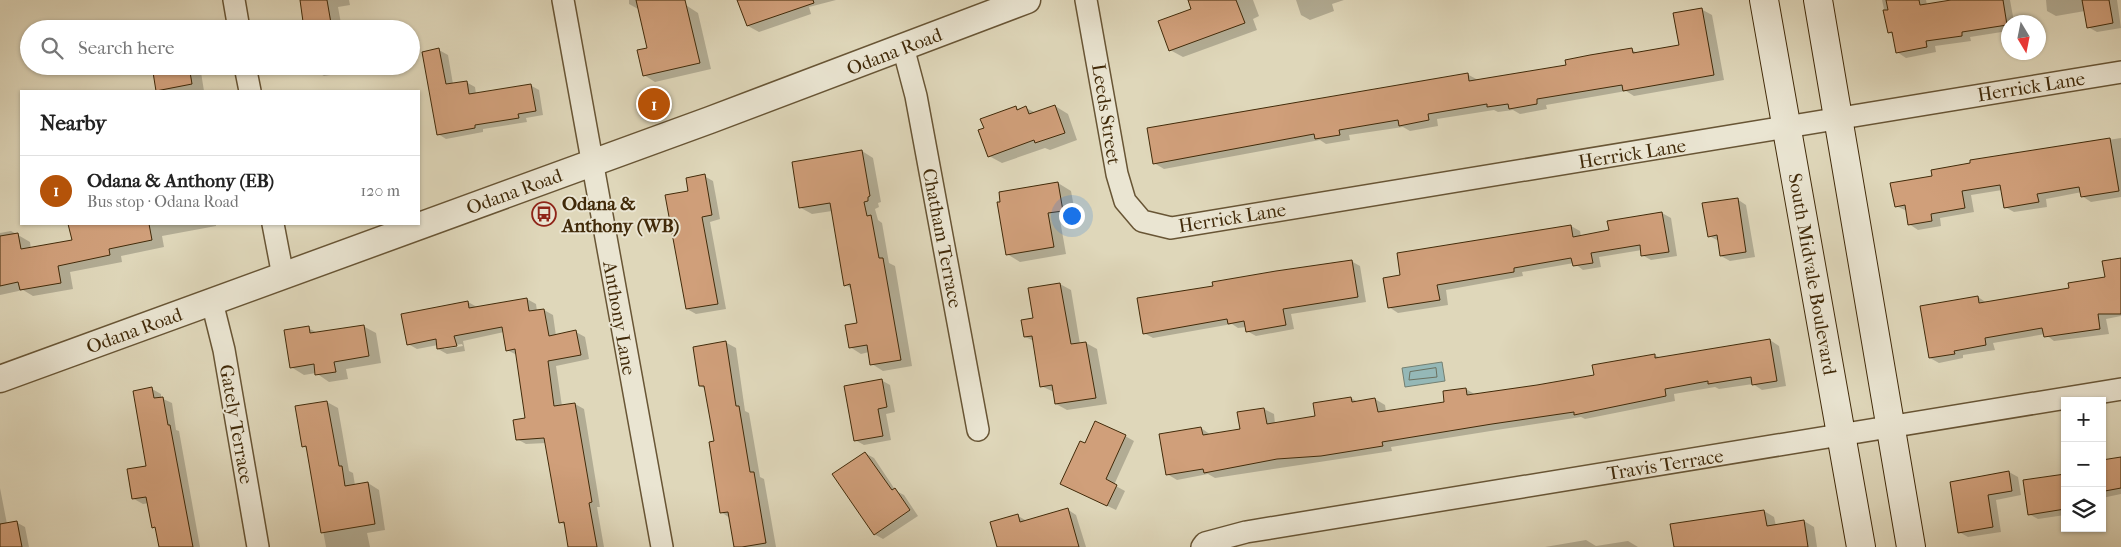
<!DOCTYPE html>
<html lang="en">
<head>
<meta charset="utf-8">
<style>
	:root { --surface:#fff; --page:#f2f2f2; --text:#222; --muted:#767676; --line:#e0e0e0; --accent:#b45309 }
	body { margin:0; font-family:"IM FELL French Canon",serif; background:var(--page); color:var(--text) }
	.controls { position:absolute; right:15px; bottom:15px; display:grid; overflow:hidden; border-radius:0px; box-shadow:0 1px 4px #0004 }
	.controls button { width:45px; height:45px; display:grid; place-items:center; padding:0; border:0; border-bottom:1px solid var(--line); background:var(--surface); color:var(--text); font:25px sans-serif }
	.compass { position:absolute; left:2001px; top:15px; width:45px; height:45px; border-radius:50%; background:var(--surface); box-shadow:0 1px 4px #0004; rotate:170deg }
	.you { position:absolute; left:1071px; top:215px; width:18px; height:18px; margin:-12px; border:4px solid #fff; border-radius:50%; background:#1a73e8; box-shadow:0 0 0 8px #1a73e833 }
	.badge { display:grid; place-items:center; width:32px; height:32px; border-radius:50%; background:var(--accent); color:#fff; font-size:16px; font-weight:700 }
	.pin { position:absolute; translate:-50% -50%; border:2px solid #fff; box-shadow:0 1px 5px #0006 }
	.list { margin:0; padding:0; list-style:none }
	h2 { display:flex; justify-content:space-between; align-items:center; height:65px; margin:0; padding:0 20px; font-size:21px }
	h2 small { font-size:16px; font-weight:400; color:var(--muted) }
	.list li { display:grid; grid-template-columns:32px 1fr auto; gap:15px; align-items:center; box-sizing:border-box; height:70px; padding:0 20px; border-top:1px solid var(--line) }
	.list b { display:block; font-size:19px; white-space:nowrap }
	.list p { margin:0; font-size:16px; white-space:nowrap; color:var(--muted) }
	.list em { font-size:16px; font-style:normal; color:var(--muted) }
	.icon { flex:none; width:28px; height:28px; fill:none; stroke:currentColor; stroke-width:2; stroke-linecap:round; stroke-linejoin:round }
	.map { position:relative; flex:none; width:2121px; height:547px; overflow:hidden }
	.search { position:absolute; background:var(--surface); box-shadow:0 1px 4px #0004; left:20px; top:20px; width:400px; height:55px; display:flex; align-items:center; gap:12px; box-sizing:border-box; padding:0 18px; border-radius:28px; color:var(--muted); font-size:19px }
	.panel { position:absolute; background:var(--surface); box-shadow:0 1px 4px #0004; left:20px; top:90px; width:400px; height:135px; border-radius:0px }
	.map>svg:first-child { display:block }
</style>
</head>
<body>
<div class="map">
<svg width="2121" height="547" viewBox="0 0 2121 547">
	<rect width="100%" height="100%" fill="#dfd7ba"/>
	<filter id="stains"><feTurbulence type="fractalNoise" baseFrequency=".004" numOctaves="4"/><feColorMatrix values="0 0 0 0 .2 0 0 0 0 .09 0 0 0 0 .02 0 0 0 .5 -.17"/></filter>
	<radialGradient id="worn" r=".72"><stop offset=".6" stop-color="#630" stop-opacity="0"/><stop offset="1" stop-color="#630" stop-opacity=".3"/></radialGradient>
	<path fill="#95b8b7" stroke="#737f71" d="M1442 362 1445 381 1405 387 1402 368Z"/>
	<path fill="#0003" fill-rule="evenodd" d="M301 0H349L350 5 338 7 342 29H305Z
		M629 0H678L698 13 711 69 655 82 644 75 649 48 640 10 629 4Z
		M738 0H836L809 7 811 14 759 32 748 26Z
		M1191 0H1253L1259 16 1253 19 1257 30 1183 57 1170 50 1192 9Z
		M1296 0H1344L1332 4 1334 11 1310 20 1301 15Z
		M1882 0H1926L1927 5 1958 0H2010L2014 22H2008V31L1970 37 1971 41 1935 46 1936 52 1906 58 1897 52 1894 35 1889 32Z
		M2046 0H2117L2121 28 2097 32 2088 27 2085 11 2056 16 2047 11Z
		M1701 9 1712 15 1724 80 1634 96 1626 91 1546 105 1547 109 1520 114 1513 110 1498 112 1494 110 1437 119 1438 126 1410 131 1403 127 1349 135 1350 140 1326 144 1320 140 1164 169 1154 163 1467 74 1478 80 1567 66 1632 50 1639 54 1681 46Z
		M181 22 193 29H143Z
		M439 50 448 55 453 84 466 82 475 87 476 94 530 85 539 90 543 115 526 118 527 122 483 129V132L446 139 438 134Z
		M153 66H200L204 91H160L157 90Z
		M311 66H348L349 72 324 76 312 69Z
		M1055 106 1068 114 1077 140 1050 150 1045 148 1002 163 989 156 1016 108 1020 110 1026 108 1036 113Z
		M2121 138V197L2091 202 2082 196V192L2046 199 2047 207 2014 212 2005 207 2002 190 1971 195 1974 212 1940 218 1941 226 1918 230 1909 224 1907 211 1896 206 1934 177 1972 164 1971 161Z
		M862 151 873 158 881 202 878 203 879 207 875 209 878 220 882 223 889 263 895 266 912 366 883 371 872 364 869 352 861 354 850 347 859 324 852 289 846 285 832 211 812 214 801 208Z
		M704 176 713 181 720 219 710 222 726 309 696 314 687 309 689 192Z
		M1058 183 1071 191 1076 218 1060 220 1066 254 1020 262 1007 254Z
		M1737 199 1746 205 1755 257 1730 261 1721 256 1719 241 1709 236Z
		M1662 213 1671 218 1677 256 1651 260 1642 255V250L1599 257 1601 267 1583 270 1574 263 1522 272 1523 276 1446 290 1448 305 1398 313 1389 307 1402 276 1571 226 1580 231 1581 236 1610 231Z
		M78 224H216V226L162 236 164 247 121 256 122 262 70 272 73 289 33 296 23 290 0 295V233L11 231 18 235 30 242 31 249 73 241 70 225Z
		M2121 259V316L2106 319 2109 334 2054 341 2045 334 1993 343 1995 350 1963 355V358L1939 363 1930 358 1978 297 1987 303 2070 289 2106 278Z
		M1351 261 1360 266 1366 302 1291 314 1294 329 1256 336 1247 331 1246 327 1238 328 1232 324 1153 338 1144 333 1214 287Z
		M1060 284 1071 290 1080 344 1086 343 1097 349 1107 404 1067 410 1056 404 1054 392 1041 386 1034 341 1025 337 1034 319Z
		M527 299 536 304 537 311 544 310 553 315 556 336 576 332 585 337 589 359 556 366 562 406 575 404 584 409 600 507H597L604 547H569L565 525 560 522 546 443 526 444 517 439 526 419 517 355 507 350 504 332 463 341 465 351 447 354 438 349V345L417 349 408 344 468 302 477 307ZM462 344 463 346 444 349V347Z
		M363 326 376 333 381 363 346 369 348 379 329 382 316 373 304 375 291 367 308 328 318 333Z
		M1770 340 1779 346 1786 386 1762 390 1753 384 1719 389 1715 387 1674 394 1675 401 1585 419 1581 417 1503 429 1391 447 1392 451 1215 478 1208 474 1177 480 1167 474 1161 435 1201 428 1211 435 1241 430 1264 409 1274 414 1275 424 1317 417 1351 398 1358 402 1375 399 1385 405 1386 412 1446 403 1466 389 1476 395 1538 386 1595 376 1654 355 1661 358Z
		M725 342 736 348 745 411 749 413 760 477 764 479 776 547H736L730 518 721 512 715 442 706 389 700 386Z
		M881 380 890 385 895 412 886 414 891 440 864 445 855 440Z
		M152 389 161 394V398L172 403 176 430 179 431 200 547H161L149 503 143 504 134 499 148 467Z
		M327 402 338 408 349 471 353 473 355 485 368 483 379 490 385 530 367 533 370 547H326L308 449 303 446Z
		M1125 436 1134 441 1114 485 1125 491 1116 510 1070 488 1085 445Z
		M865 453 874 458 896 491 904 495 918 516 883 539 874 534Z
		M2121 458V494L2102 498V461Z
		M2009 472 2018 477 2021 495 1996 500 2001 532 1968 537 1959 532 1951 483Z
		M2065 475V515L2038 519 2029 514Z
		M0 488 7 524 16 522 25 527 29 547H0Z
		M1067 509 1076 515 1086 547H998L1018 516 1027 521Z
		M1764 511 1774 517 1776 526 1804 521 1814 527 1817 547H1675Z
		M1586 540 1596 546 1628 541 1638 547H1545Z"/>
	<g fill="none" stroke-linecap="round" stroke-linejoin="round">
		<path stroke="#6b7160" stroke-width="1" d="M1436 368 1437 377 1409 380 1410 372Z"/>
	</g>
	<path fill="#d09f7a" stroke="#412a09" d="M300 0H327L332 29H304Z
		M636 0H685L700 63 643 76 637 50 647 48Z
		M737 0H813L814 3 747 26Z
		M1188 0H1236L1245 23 1169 51 1158 21 1191 9Z
		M1886 0H1919L1920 5 1951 0H2003L2007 25 1962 32V36L1926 41 1927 47 1896 53 1892 32 1888 33 1883 10H1888Z
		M2082 0H2109L2113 23 2087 28Z
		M1702 8 1714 75 1623 91 1622 85 1537 99V104L1509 109 1508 104 1487 107V104L1428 114 1429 120 1399 126 1398 120 1339 130 1340 135 1315 139 1314 134 1153 164 1147 128 1468 73 1469 81 1566 65 1565 60 1590 55 1632 48 1633 53 1679 45 1673 13Z
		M439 48 446 84 467 81 469 94 531 84 536 111 518 114 519 118 475 125V128L437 135 422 52Z
		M152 66H189L192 84 156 91Z
		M1055 105 1065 133 1035 143 1034 140 988 157 978 130 984 128 980 119 1016 106 1017 110 1026 106 1029 114Z
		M2110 138 2119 191 2081 197 2079 187 2037 194 2039 202 2004 208 2000 185 1962 191 1965 208 1931 214 1932 221 1908 225 1905 205 1895 207 1890 183 1932 176 1931 170 1970 163V160Z
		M862 150 870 196 868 197V201L864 202 867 216 871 215 879 258H883L901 360 870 365 867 345 849 348 845 325 857 323 850 284 844 286 830 203 799 208 792 162Z
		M705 174 712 215 702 217 718 304 686 309 665 195 688 191 686 178Z
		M1058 182 1063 211 1048 213 1054 247 1006 255 997 202H1000L999 192Z
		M1738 198 1746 252 1720 256 1717 235 1708 237 1702 203Z
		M1662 212 1669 252 1641 256 1640 245 1591 253 1593 263 1573 266 1571 258 1514 268V272L1437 285 1440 300 1388 308 1383 278 1400 275 1397 253 1571 225 1573 237 1609 230 1607 221Z
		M68 224H149L152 240 109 249 110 255 58 266 61 283 20 290 18 282 0 286V236L18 233 21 249 72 240Z
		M2121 258V314H2098L2100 329 2044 337 2042 328 1985 338 1986 345 1954 351 1955 354 1929 358 1920 306 1978 296 1979 303 2069 288 2068 283 2105 277 2102 261Z
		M1352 260 1358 297 1283 309 1286 325 1246 332 1244 321 1228 324 1227 319 1143 334 1137 298 1213 286 1212 282 1276 271Z
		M1060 283 1071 344 1086 342 1096 398 1055 404 1052 385 1040 387 1032 336 1024 337 1021 320 1033 318 1028 288Z
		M527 298 529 311 544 309 549 336 576 330 581 355 548 361 554 406 575 403 592 502 589 503 597 547H568L564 522 559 523 544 438 516 440 513 420 525 418 515 349 506 351 502 327 454 336 457 346 437 349 436 339 407 345 401 314 468 301 469 308Z
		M364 325 369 356 334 362 336 372 315 375 314 364 290 368 284 330 309 326 310 333Z
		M1770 339 1777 381 1752 385 1751 377 1708 384V381L1665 389 1666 396 1574 415V412L1492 424 1382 442 1383 446 1321 456 1277 459 1204 473 1203 469 1166 475 1159 434 1201 427 1203 435 1240 429 1237 412 1264 408 1267 424 1315 416 1313 403 1351 397 1352 402 1375 398 1378 412 1444 402 1443 391 1466 388 1467 395 1537 385 1594 375 1592 365 1655 354V358Z
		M726 341 736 406H739L750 472H754L766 543 742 547H734L728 512 720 513 709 442 714 441 704 386H699L693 347Z
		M882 379 887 407 878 409 883 436 854 441 844 386Z
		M152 387 154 398 163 397 168 425H170L193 547H159L155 527 152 528 146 497 132 499 127 469 146 466 133 391Z
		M327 401 339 466H342L345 486 368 482 375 524 321 533 306 446 302 447 295 406Z
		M1095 421 1126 435 1106 479 1117 485 1107 506 1060 484 1080 441 1085 443Z
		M865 452 892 490 895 488 910 510 874 535 832 474Z
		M2121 457V488L2105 491 2102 460Z
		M2009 471 2012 491 1988 495 1993 527 1958 533 1950 482Z
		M2065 474V509L2028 515 2023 480Z
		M1068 508 1079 547H997L990 522 1018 514 1020 522Z
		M1764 510 1767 526 1804 520 1808 547H1674L1670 524Z
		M17 521 22 547H0V524Z"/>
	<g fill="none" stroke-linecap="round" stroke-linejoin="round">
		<g stroke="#685535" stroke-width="24">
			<path id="minor" d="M234 0 239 29
				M563 0 662 547
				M1086 0 1117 174 1125 201 1142 221 1171 228 2121 72
				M903 47 916 96 978 430
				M245 66 250 91
				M273 224 283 276
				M212 302 224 350 258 547
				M1202 547 1205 543 1246 532 2121 389"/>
		</g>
		<g stroke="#685535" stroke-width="29">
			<path id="tertiary" d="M0 379 710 120 1027 0"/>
		</g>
		<g stroke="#412a09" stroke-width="30">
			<path id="secondary" d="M1764 0 1861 547
				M1818 0 1911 547"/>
		</g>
		<use href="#minor" stroke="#eae5d2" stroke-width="21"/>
		<use href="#tertiary" stroke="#eae5d2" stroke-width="26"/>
		<use href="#secondary" stroke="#eae5d2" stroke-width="28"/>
	</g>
	<defs>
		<g id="bus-ring" transform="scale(1.25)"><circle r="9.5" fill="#eae5d2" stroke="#8f2418" stroke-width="1.5"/><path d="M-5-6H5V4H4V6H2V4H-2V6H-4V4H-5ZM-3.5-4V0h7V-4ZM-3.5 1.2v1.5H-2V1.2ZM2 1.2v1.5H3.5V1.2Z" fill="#8f2418"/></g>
	</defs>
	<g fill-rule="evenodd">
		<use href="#bus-ring" x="544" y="214"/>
	</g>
	<g text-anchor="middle" stroke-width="4" stroke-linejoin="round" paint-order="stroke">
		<g font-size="19" fill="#412a09" stroke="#eae5d2">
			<text transform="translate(894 51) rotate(-21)" y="7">Odana Road</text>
			<text transform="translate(2031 86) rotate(-9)" y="7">Herrick Lane</text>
			<text transform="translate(1107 114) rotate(81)" y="7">Leeds Street</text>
			<text transform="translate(1632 153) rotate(-9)" y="7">Herrick Lane</text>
			<text transform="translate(514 191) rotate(-20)" y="7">Odana Road</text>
			<text transform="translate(1232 217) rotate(-9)" y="7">Herrick Lane</text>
			<text transform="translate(943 238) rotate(79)" y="7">Chatham Terrace</text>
			<text transform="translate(1813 274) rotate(80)" y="7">South Midvale Boulevard</text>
			<text transform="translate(620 318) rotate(80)" y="7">Anthony Lane</text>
			<text transform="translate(134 330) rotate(-20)" y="7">Odana Road</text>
			<text transform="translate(237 424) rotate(80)" y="7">Gately Terrace</text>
			<text transform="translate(1665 464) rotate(-9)" y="7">Travis Terrace</text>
		</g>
		<g font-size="19" font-weight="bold" fill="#412a09" stroke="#eae5d2" text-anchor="start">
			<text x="562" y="210">Odana &amp;<tspan x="562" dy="22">Anthony (WB)</tspan></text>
		</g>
	</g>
	<rect width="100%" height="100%" filter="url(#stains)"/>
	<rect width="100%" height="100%" fill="url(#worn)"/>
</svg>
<div class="controls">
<button>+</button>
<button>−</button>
<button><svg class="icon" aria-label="layers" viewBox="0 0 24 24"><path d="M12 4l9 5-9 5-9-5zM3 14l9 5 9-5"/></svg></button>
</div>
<svg class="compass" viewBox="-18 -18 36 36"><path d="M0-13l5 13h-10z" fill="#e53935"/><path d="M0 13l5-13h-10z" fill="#767676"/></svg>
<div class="you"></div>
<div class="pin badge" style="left:654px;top:104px">1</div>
<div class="search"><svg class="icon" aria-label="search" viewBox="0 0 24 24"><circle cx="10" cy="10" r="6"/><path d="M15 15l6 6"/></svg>Search here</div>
<section class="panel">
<h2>Nearby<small></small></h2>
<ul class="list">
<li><span class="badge">1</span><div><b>Odana &amp; Anthony (EB)</b><p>Bus stop · Odana Road</p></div><em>120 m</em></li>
</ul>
</section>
</div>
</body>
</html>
